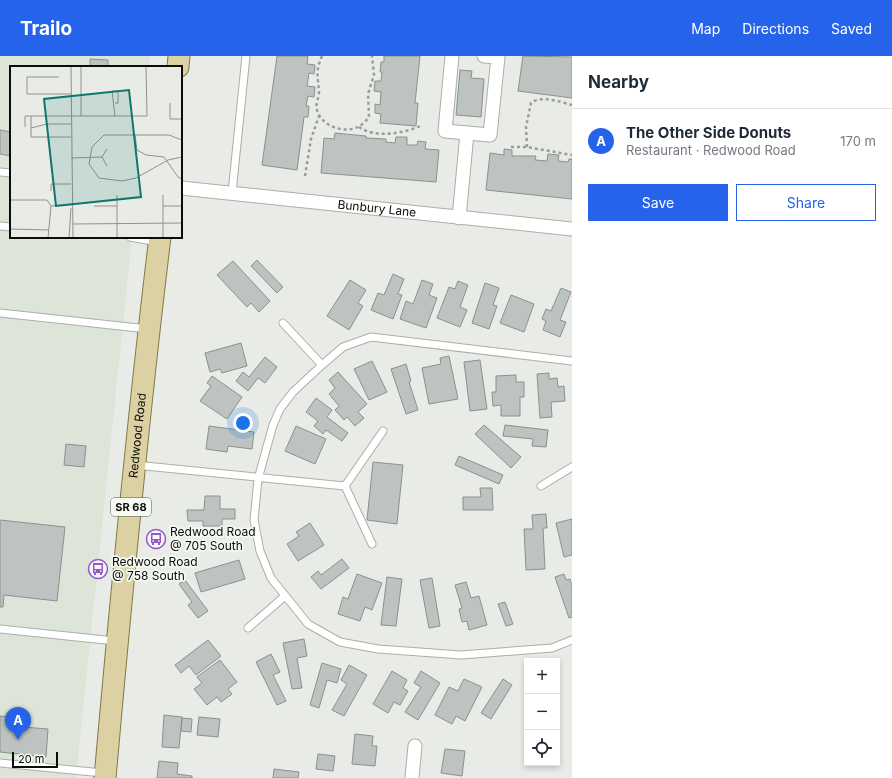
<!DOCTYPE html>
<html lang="en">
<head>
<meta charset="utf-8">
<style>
	:root { --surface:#fff; --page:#f2f2f3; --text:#1f2937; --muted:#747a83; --line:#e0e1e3; --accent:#2563eb }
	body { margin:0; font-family:Inter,sans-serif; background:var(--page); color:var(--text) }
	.controls { position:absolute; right:12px; bottom:12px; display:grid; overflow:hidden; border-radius:0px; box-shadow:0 2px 6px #0003 }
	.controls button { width:36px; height:36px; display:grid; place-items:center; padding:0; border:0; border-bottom:1px solid var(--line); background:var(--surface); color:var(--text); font:20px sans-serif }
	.scale { position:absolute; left:12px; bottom:10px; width:46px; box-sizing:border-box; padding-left:4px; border:2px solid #0c0d0b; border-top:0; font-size:11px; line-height:14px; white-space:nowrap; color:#0c0d0b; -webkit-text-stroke:3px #f5f9f3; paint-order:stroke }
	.you { position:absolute; left:243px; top:367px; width:14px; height:14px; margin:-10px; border:3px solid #fff; border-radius:50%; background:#1a73e8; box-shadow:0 0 0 6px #1a73e833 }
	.badge { display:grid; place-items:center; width:26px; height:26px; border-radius:50%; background:var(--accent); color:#fff; font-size:13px; font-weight:700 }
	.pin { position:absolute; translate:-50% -33px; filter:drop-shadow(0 1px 2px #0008) }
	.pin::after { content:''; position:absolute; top:21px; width:14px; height:12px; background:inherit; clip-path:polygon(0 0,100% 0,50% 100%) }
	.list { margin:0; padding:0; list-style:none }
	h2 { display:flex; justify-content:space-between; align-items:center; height:52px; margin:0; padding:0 16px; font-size:17px }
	h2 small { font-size:13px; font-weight:400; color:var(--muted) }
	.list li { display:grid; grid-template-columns:26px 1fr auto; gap:12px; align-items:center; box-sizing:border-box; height:64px; padding:0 16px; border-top:1px solid var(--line) }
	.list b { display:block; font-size:15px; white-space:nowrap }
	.list p { margin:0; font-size:13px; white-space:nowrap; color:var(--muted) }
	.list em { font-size:13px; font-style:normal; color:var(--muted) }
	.actions { display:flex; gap:8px; padding:12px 16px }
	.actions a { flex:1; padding:9px 0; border:1px solid var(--accent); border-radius:0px; text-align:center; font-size:14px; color:var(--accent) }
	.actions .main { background:var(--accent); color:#fff }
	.icon { flex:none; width:22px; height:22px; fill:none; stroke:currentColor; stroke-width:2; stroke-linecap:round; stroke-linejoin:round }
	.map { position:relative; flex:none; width:572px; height:722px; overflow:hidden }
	header { display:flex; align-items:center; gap:24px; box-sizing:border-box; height:56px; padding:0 20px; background:var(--accent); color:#fff }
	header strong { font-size:19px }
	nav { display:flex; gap:22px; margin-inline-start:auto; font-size:14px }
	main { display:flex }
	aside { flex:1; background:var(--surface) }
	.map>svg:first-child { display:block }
</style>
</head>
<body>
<header>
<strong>Trailo</strong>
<nav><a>Map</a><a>Directions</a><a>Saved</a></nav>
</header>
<main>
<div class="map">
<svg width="572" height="722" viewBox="0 0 572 722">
	<rect width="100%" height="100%" fill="#e8ebe6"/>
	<path fill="#dde5d8" d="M0 0H150L149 11H11V181H132L76 722H0Z"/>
	<path fill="#bcc3c0" stroke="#8a918e" d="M277 0H308L307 8 315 9 314 18 309 17 307 30 315 31 314 41 308 40 306 50H309L308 61H304L297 114 262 109Z
		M384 0H420L415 47H418L416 70 380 67 381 58 375 57V48L380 49 381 36 374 35 375 25H381L382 16H380L381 6H384Z
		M523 0 572 1V42L518 35Z
		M90 3 108 4V11H90Z
		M460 14 472 15 471 22 484 23 481 61 456 59Z
		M0 74 11 76V100L0 98Z
		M335 77 366 80V82L386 83V86L395 87 396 81H407V89H417L418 85 426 86 425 93 439 94 436 126 321 117 324 82 334 83Z
		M504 93 512 94V100H536L535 104 547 105 548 98 559 99 558 105 568 106 569 103H572V143L486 134 490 97 504 99Z
		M257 204 283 231 277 237 251 210Z
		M233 205 270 245 259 256 251 247 247 251 217 219Z
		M393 218 404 223 398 238 402 239 393 263 371 254 378 237 384 239Z
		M350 224 366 234 358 247 363 250 349 274 327 260Z
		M422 224 433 228 429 239 437 242 426 272 400 263 406 245 413 248Z
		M458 225 468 229 460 251 467 254 460 271 437 262 449 231 455 233Z
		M485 227 499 232 493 249 497 250 489 273 472 267Z
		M561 232 571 236 560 264 566 266 560 281 543 274 546 265 542 263 546 253 551 255Z
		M511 239 534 248 524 276 500 267Z
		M241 287 247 310 222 317 220 313 210 316 205 297Z
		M449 300 458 343 429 348 422 312 441 308 440 302Z
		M265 301 277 311 265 327 258 322 248 335 236 325 243 316 249 321Z
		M480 304 487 353 470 355 464 306Z
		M372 305 387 336 369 344 354 313Z
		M406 308 411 325 409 326 418 354 406 358 391 313Z
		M338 316 367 348 358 356 364 362 355 370 347 361 344 364 335 354 339 350 329 338 335 332 329 324Z
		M549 317V323L557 322 558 331 564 330 565 345 551 346 552 361 540 362 537 318Z
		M516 319V326H524V341H520V360H501V349L493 350 492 336H496V320Z
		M212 320 242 341 227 363 200 345 211 330 207 327Z
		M316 342 332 354 327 361 348 377 342 385 326 374 323 378 314 370 318 365 306 356Z
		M484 369 521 401 511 412 475 378Z
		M505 369 548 374 546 391 532 390 533 383 503 380Z
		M209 370 254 376 252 393 228 390 227 396 206 393Z
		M296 370 326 383 315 408 285 395Z
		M66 388 86 390 84 411 64 409Z
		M459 400 503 419 499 428 455 409Z
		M373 406 403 409 397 468 367 464Z
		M480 432H492L493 454H463V441H481Z
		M205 440H220V453H235V463H222V470H203V465H188L187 454H204Z
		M546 458 547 472H543L545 513 526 514 524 473H533L532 459Z
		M572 463V499L564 501 556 467Z
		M0 464 65 471 57 545 4 539 3 551H0Z
		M310 467 324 489 298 505 287 488 299 480 296 476Z
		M342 503 349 512 321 533 311 521 318 515 321 519Z
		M239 504 245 523 201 536 195 517Z
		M357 518 382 527 372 554 365 551 360 565 338 558 343 541 348 543Z
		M564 518 566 524 570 523 572 530V561L569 562 555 521Z
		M387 521 402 523 396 570 381 569Z
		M432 522 440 570 429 572 420 524Z
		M185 524 208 555 198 562 188 549 192 546 179 528Z
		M466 526 471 542 479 540 487 569 469 574 467 565 462 566 459 553 462 552 455 529Z
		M505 546 513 568 506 570 498 548Z
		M304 583 307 600 297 602 302 632 292 633 283 587Z
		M208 584 221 600 196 619 189 610 181 617 175 609Z
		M271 598 280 616 273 619 286 645 277 649 256 606Z
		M220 604 237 626 228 633 232 638 221 646 217 641 207 649 194 633 202 627 197 621Z
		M322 607 341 613 337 627 327 624 319 652 310 649Z
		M349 609 367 619 344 660 332 654 347 628 341 624Z
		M392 615 407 624 403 632 408 635 400 649 394 646 388 657 373 648Z
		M421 615 440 627 418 664 405 656 421 631 414 627Z
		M464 623 482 631 465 665 456 660 452 668 435 659 449 631 458 635Z
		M503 623 512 629 491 663 481 657Z
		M164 659 182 661 179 692 162 691Z
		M0 660 18 662V665L23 666V671L48 673 46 701 0 696Z
		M199 661 220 663 218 681 197 679Z
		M182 662 192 663 191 676 181 675Z
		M355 678 373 680 372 690H377L375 710 352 708Z
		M445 693 465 695 462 720 441 717Z
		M318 698 335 700 333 715 316 713Z
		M159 705 178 707 177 718 192 720V722H157Z
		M274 713 299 716 298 722H273Z"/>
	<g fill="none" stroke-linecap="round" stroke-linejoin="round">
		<g stroke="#abaea9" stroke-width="9">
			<path id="lane" d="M0 116 11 117
				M232 137 246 0
				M0 170 11 171
				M130 181 158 186
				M0 257 148 273
				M283 267 322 309
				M572 305 371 281 343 291 322 309 293 336 280 353 273 369 258 423 254 464 260 495 271 522 308 568 340 586 378 593 461 599 552 592 572 584
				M135 409 345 430
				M541 430 572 411
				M372 488 345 430 383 375
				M248 572 285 540
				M0 573 115 585
				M0 707 103 717"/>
		</g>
		<g stroke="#abaea9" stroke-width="15">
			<g id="street">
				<path d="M452 0 445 75 490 79 498 1 484 0"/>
				<path id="s1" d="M181 132 572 173"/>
				<path d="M459 162 467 77"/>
				<path d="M412 722 415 690"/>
			</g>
		</g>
		<g stroke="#837945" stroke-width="23">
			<g id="primary">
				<path d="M178 11 179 0"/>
				<path id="s2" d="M105 722C121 541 138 361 160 181"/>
			</g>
		</g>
		<path stroke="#9a9c98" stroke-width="2.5" stroke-dasharray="3 3" stroke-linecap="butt" d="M322 0C315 16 318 20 319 36 319 42 315 48 317 54 321 70 344 78 358 71 362 69 366 65 369 61L368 38 374 19 372 0
			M359 71C376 83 403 77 421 70
			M511 91H527L572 99
			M527 91 526 71 531 47C541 39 561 46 572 49
			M305 120 311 83 319 60"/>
		<use href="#lane" stroke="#fff" stroke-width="7"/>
		<use href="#street" stroke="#fff" stroke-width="13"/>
		<use href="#primary" stroke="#dbd1a2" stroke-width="21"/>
	</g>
	<defs>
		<g id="bus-ring" transform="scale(1)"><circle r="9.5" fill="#f5f9f3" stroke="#9756cc" stroke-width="1.5"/><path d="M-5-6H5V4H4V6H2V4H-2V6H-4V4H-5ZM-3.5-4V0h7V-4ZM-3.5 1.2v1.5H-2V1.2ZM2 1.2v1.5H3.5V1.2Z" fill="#9756cc"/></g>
	</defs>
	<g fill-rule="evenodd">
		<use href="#bus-ring" x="156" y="483"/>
		<use href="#bus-ring" x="98" y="513"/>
	</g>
	<g text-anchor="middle" stroke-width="3.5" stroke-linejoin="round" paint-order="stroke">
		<rect fill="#f5f9f3" stroke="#525451" stroke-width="1" x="111" y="442" width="40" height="18" rx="3"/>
		<g font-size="11" font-weight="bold" fill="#0c0d0b">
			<text x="131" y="455">SR 68</text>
		</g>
		<g font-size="12" fill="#0c0d0b" stroke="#f5f9f3">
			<text dy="4" stroke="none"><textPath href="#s1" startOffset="197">Bunbury Lane</textPath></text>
			<text dy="4" stroke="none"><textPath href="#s2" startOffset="344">Redwood Road</textPath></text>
		</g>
		<g font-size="12" fill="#0c0d0b" stroke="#f5f9f3" text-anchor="start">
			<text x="170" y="480">Redwood Road<tspan x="170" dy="14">@ 705 South</tspan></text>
			<text x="112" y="510">Redwood Road<tspan x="112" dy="14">@ 758 South</tspan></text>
		</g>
	</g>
	<g transform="translate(10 10)">
		<rect width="172" height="172" fill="#e8ebe6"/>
		<path fill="none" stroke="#90928e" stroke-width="1" d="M61 0 63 172M71 0V50M49 11H17V28H61M105 37H108V25H102L105 50M160 37V53H172M15 61V50H21M21 62 37 58H61M125 69 127 84 136 89 154 91 168 111 172 113M61 71H21V50H137L136 0M172 74 159 69H94L82 81 79 98 89 112 112 115 126 112 158 94 172 91M97 83 92 91 97 100M61 92 92 91M41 125V118H61M107 129V172M153 129V172M0 134H37L41 140 38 172M41 140 61 138M84 140H107M153 140H172M63 158 172 157M0 163 39 164M59 172 61 142"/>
		<path fill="#0f766e" fill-opacity="0.15" stroke="#0f766e" stroke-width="2" d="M119 24 131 131 46 140 34 33Z"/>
		<rect width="172" height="172" fill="none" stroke="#0c0d0b" stroke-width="2"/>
	</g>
</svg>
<div class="controls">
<button>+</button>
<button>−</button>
<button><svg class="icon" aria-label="locate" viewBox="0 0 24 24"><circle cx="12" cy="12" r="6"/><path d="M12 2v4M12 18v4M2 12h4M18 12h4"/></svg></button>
</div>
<div class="scale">20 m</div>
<div class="you"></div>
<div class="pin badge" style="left:18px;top:684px">A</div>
</div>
<aside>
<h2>Nearby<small></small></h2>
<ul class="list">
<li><span class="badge">A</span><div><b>The Other Side Donuts</b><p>Restaurant · Redwood Road</p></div><em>170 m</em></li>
</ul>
<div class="actions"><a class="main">Save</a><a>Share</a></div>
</aside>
</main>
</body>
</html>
